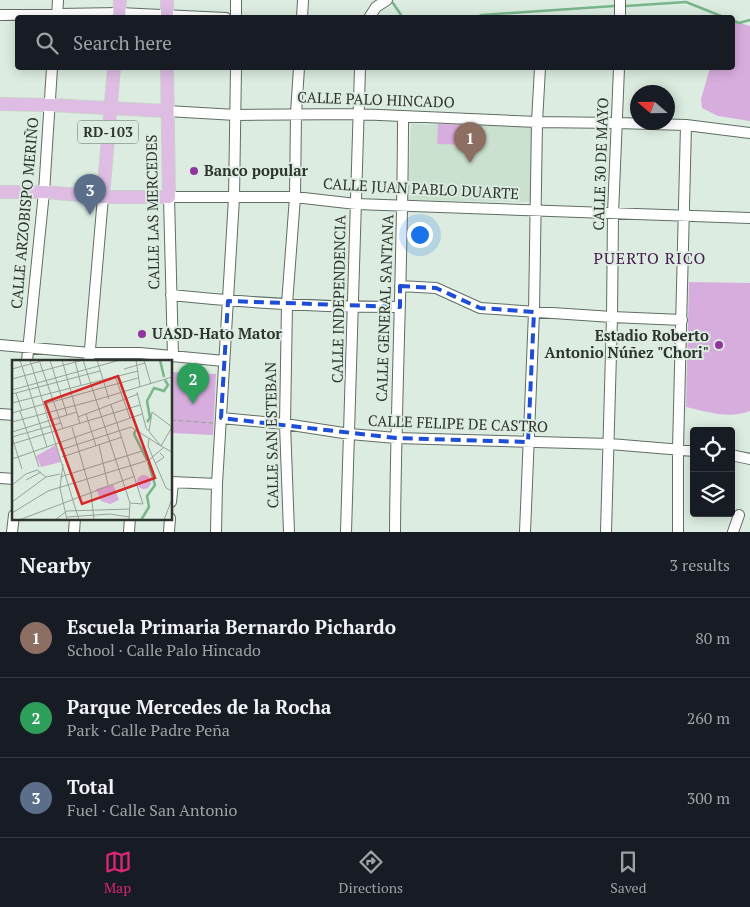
<!DOCTYPE html>
<html lang="en">
<head>
<meta charset="utf-8">
<style>
	:root { --surface:#171b24; --page:#242831; --text:#f1f3f6; --muted:#9ea1a6; --line:#363941; --accent:#db2777 }
	body { margin:0; font-family:"PT Serif",serif; background:var(--page); color:var(--text) }
	.controls { position:absolute; right:15px; bottom:15px; display:grid; overflow:hidden; border-radius:5px; box-shadow:0 2px 12px #0003 }
	.controls button { width:45px; height:45px; display:grid; place-items:center; padding:0; border:0; border-bottom:1px solid var(--line); background:var(--surface); color:var(--text); font:25px sans-serif }
	.compass { position:absolute; left:630px; top:85px; width:45px; height:45px; border-radius:50%; background:var(--surface); box-shadow:0 2px 12px #0003; rotate:290deg }
	.you { position:absolute; left:419px; top:234px; width:18px; height:18px; margin:-12px; border:4px solid #fff; border-radius:50%; background:#1a73e8; box-shadow:0 0 0 8px #1a73e833 }
	.badge { display:grid; place-items:center; width:32px; height:32px; border-radius:50%; background:var(--accent); color:#fff; font-size:16px; font-weight:700 }
	.pin { position:absolute; translate:-50% -41px; filter:drop-shadow(0 1px 2px #0008) }
	.pin::after { content:''; position:absolute; top:26px; width:18px; height:15px; background:inherit; clip-path:polygon(0 0,100% 0,50% 100%) }
	.list { margin:0; padding:0; list-style:none }
	h2 { display:flex; justify-content:space-between; align-items:center; height:65px; margin:0; padding:0 20px; font-size:21px }
	h2 small { font-size:16px; font-weight:400; color:var(--muted) }
	.list li { display:grid; grid-template-columns:32px 1fr auto; gap:15px; align-items:center; box-sizing:border-box; height:80px; padding:0 20px; border-top:1px solid var(--line) }
	.list b { display:block; font-size:19px; white-space:nowrap }
	.list p { margin:0; font-size:16px; white-space:nowrap; color:var(--muted) }
	.list em { font-size:16px; font-style:normal; color:var(--muted) }
	.icon { flex:none; width:28px; height:28px; fill:none; stroke:currentColor; stroke-width:2; stroke-linecap:round; stroke-linejoin:round }
	.map { position:relative; flex:none; width:750px; height:532px; overflow:hidden }
	.search { position:absolute; background:var(--surface); box-shadow:0 2px 12px #0003; left:15px; right:15px; top:15px; height:55px; display:flex; align-items:center; gap:12px; box-sizing:border-box; padding:0 18px; border-radius:5px; color:var(--muted); font-size:19px }
	.sheet { height:305px; background:var(--surface) }
	nav { display:flex; justify-content:space-around; align-items:center; box-sizing:border-box; height:70px; border-top:1px solid var(--line); background:var(--surface); font-size:14px; color:var(--muted) }
	nav a { display:grid; justify-items:center; gap:2px }
	nav .on { color:var(--accent) }
	.map>svg:first-child { display:block }
</style>
</head>
<body>
<div class="map">
<svg width="750" height="532" viewBox="0 0 750 532">
	<rect width="100%" height="100%" fill="#dcece0"/>
	<path fill="#cae1cf" d="M411 124 532 126 530 202 408 200Z"/>
	<path fill="#d7addd" d="M733 21 750 26V121L718 116 702 108 701 99 710 68H732Z
		M438 124 471 125 470 145 437 144Z
		M689 282 750 283V411C728 419 708 412 686 407Z
		M171 372 216 374 213 435 171 433Z"/>
	<g fill="none" stroke-linecap="round" stroke-linejoin="round">
		<path stroke="#78b68a" stroke-width="2.5" d="M393 3 403 18
			M626 6 686 2 726 18
			M474 18 482 15 614 6
			M732 20 739 23 750 20"/>
		<g stroke="#606e63" stroke-width="12">
			<path id="minor" d="M0 15 119 13 226 18
				M57 18 58 0
				M236 18V0
				M302 18 303 0
				M369 18 376 7 387 0
				M620 18V0
				M167 111 236 115 357 114 537 122 617 123 686 125 750 133
				M400 286 436 288 480 308 612 317 682 320
				M171 295C247 303 323 307 400 307
				M0 345 90 353H140L224 361
				M173 356 169 197H295L356 204 750 218
				M27 361 44 192 52 68
				M89 361 103 197
				M0 414 14 415
				M221 418 285 424 350 434 396 438 610 444 694 451
				M731 455 750 459
				M0 478 14 479
				M171 482 217 484
				M171 502 173 482
				M12 532 14 515
				M74 532 75 518
				M129 532 130 518
				M169 532 170 518
				M216 532 217 484 234 198 236 68
				M289 532 285 424 287 304 295 197 296 113 299 68
				M346 532 360 68
				M395 532C396 393 403 254 403 116
				M525 532 534 312 537 122 540 68
				M606 532 612 317 613 214 619 68
				M678 532V449L686 125
				M733 532 739 515"/>
		</g>
		<g stroke="#cdcecd" stroke-width="14">
			<path id="major" d="M167 0V18
				M119 18 120 0
				M0 104 49 105 167 111
				M0 192H44L103 197H169L167 68
				M103 197 114 68"/>
		</g>
		<path stroke="#94a097" stroke-width="1" stroke-dasharray="5 2.5" stroke-linecap="butt" d="M171 420 213 423"/>
		<use href="#minor" stroke="#fff" stroke-width="10"/>
		<use href="#major" stroke="#debce3" stroke-width="12"/>
	</g>
	<path fill="none" stroke="#1d4ed8" stroke-width="4" stroke-dasharray="10 6" stroke-linejoin="round" d="M400 286 436 288 480 308 534 312 528 442 396 438 221 418 228 301 400 307Z"/>
	<g fill="#90349e" stroke="#dcece0" stroke-width="2">
		<circle cx="194" cy="171" r="5"/>
		<circle cx="142" cy="334" r="5"/>
		<circle cx="719" cy="345" r="5"/>
	</g>
	<g text-anchor="middle" stroke-width="4" stroke-linejoin="round" paint-order="stroke">
		<rect fill="#dcece0" stroke="#626a63" stroke-width="1" x="78" y="120.5" width="60" height="23" rx="4"/>
		<g font-size="14" font-weight="bold" fill="#2d332e">
			<text x="108" y="137">RD-103</text>
		</g>
		<g font-size="15" fill="#2d332e" stroke="#dcece0">
			<text transform="translate(376 100) rotate(2)" y="5">CALLE PALO HINCADO</text>
			<text transform="translate(601 164) rotate(-88)" y="5">CALLE 30 DE MAYO</text>
			<text transform="translate(421 189) rotate(3)" y="5">CALLE JUAN PABLO DUARTE</text>
			<text transform="translate(153 212) rotate(-91)" y="5">CALLE LAS MERCEDES</text>
			<text transform="translate(25 213) rotate(-85)" y="5">CALLE ARZOBISPO MERIÑO</text>
			<text transform="translate(339 299) rotate(-89)" y="5">CALLE INDEPENDENCIA</text>
			<text transform="translate(385 308) rotate(-88)" y="5">CALLE GENERAL SANTANA</text>
			<text transform="translate(458 424) rotate(2)" y="5">CALLE FELIPE DE CASTRO</text>
			<text transform="translate(272 435) rotate(-91)" y="5">CALLE SAN ESTEBAN</text>
		</g>
		<g font-size="15" font-weight="bold" fill="#2d332e" stroke="#dcece0" text-anchor="start">
			<text x="204" y="176">Banco popular</text>
			<text x="152" y="339">UASD-Hato Mator</text>
			<text x="709" y="341" text-anchor="end">Estadio Roberto<tspan x="709" dy="17">Antonio Núñez "Chori"</tspan></text>
		</g>
		<g font-size="16" letter-spacing="1" fill="#481c4f" stroke="#dcece0">
			<text x="650" y="264">PUERTO RICO</text>
		</g>
	</g>
	<g transform="translate(12 360)">
		<rect width="160" height="160" fill="#dcece0"/>
		<path d="M44 85 49 102 29 107 24 96ZM125 122a7 7 0 1 1 14 0a7 7 0 1 1-14 0ZM101 124 107 140 98 144 89 141 84 129Z" fill="#d7addd"/>
		<path fill="none" stroke="#78b68a" stroke-width="2.5" d="M148 0 152 17M135 62 138 58 135 41 142 28 152 31 156 25 153 20M124 70 122 74 135 100M129 160 137 147 135 136 143 125 136 102"/>
		<path fill="none" stroke="#96a299" stroke-width="1" d="M8 0 35 87M18 0 67 160M27 0 51 69M38 0 55 55M50 0 68 64M71 0 87 49 126 34M85 0 97 39M124 0 128 27M132 0 139 24M63 1 69 25M0 9 33 0M112 9 133 3M103 16 118 58M0 19 71 0M0 30 108 0M125 32 134 68 149 86 160 92M4 33 10 51M0 34 88 11M84 40 160 17M0 43 126 11M99 45 131 144 118 143M8 51 27 107M0 53 126 18M74 54 84 86M66 57 87 49 118 143 117 160M0 62 84 40M60 67 79 133 82 160M0 72 65 52M0 77 49 63M0 77 10 109M137 79 136 86 154 128 160 131M0 84 128 45M87 85 96 125M48 90 119 67 149 86 160 67 140 52 137 71M50 97 110 77M0 99 130 54M144 103 152 97 148 93M51 104 48 128 55 160M48 117 130 91M14 120 29 112M0 125 14 114 25 110 34 117M103 133 125 125M0 142 34 117 48 114M0 153 36 131 137 100 151 88M55 157 98 154 117 157M7 160 123 116M43 160 55 151 118 149M152 160 160 139"/>
		<path fill="#d62828" fill-opacity="0.15" stroke="#d62828" stroke-width="2.5" d="M106 16 143 118 70 144 33 42Z"/>
		<rect width="160" height="160" fill="none" stroke="#2d332e" stroke-width="2.5"/>
	</g>
</svg>
<div class="controls">
<button><svg class="icon" aria-label="locate" viewBox="0 0 24 24"><circle cx="12" cy="12" r="6"/><path d="M12 2v4M12 18v4M2 12h4M18 12h4"/></svg></button>
<button><svg class="icon" aria-label="layers" viewBox="0 0 24 24"><path d="M12 4l9 5-9 5-9-5zM3 14l9 5 9-5"/></svg></button>
</div>
<svg class="compass" viewBox="-18 -18 36 36"><path d="M0-13l5 13h-10z" fill="#e53935"/><path d="M0 13l5-13h-10z" fill="#9ea1a6"/></svg>
<div class="you"></div>
<div class="pin badge" style="left:470px;top:163px;background:#8d6e63">1</div>
<div class="pin badge" style="left:193px;top:404px;background:#2e9e5b">2</div>
<div class="pin badge" style="left:90px;top:215px;background:#5c6f8a">3</div>
<div class="search"><svg class="icon" aria-label="search" viewBox="0 0 24 24"><circle cx="10" cy="10" r="6"/><path d="M15 15l6 6"/></svg>Search here</div>
</div>
<section class="sheet">
<h2>Nearby<small>3 results</small></h2>
<ul class="list">
<li><span class="badge" style="background:#8d6e63">1</span><div><b>Escuela Primaria Bernardo Pichardo</b><p>School · Calle Palo Hincado</p></div><em>80 m</em></li>
<li><span class="badge" style="background:#2e9e5b">2</span><div><b>Parque Mercedes de la Rocha</b><p>Park · Calle Padre Peña</p></div><em>260 m</em></li>
<li><span class="badge" style="background:#5c6f8a">3</span><div><b>Total</b><p>Fuel · Calle San Antonio</p></div><em>300 m</em></li>
</ul>
</section>
<nav>
<a class="on"><svg class="icon" aria-label="map" viewBox="0 0 24 24"><path d="M3 6l6-2 6 2 6-2v14l-6 2-6-2-6 2zM9 4v14M15 6v14"/></svg>Map</a>
<a><svg class="icon" aria-label="directions" viewBox="0 0 24 24"><path d="M12 3l9 9-9 9-9-9zM9 14v-3h6M13 9l2 2-2 2"/></svg>Directions</a>
<a><svg class="icon" aria-label="saved" viewBox="0 0 24 24"><path d="M7 4h10v16l-5-4-5 4z"/></svg>Saved</a>
</nav>
</body>
</html>
